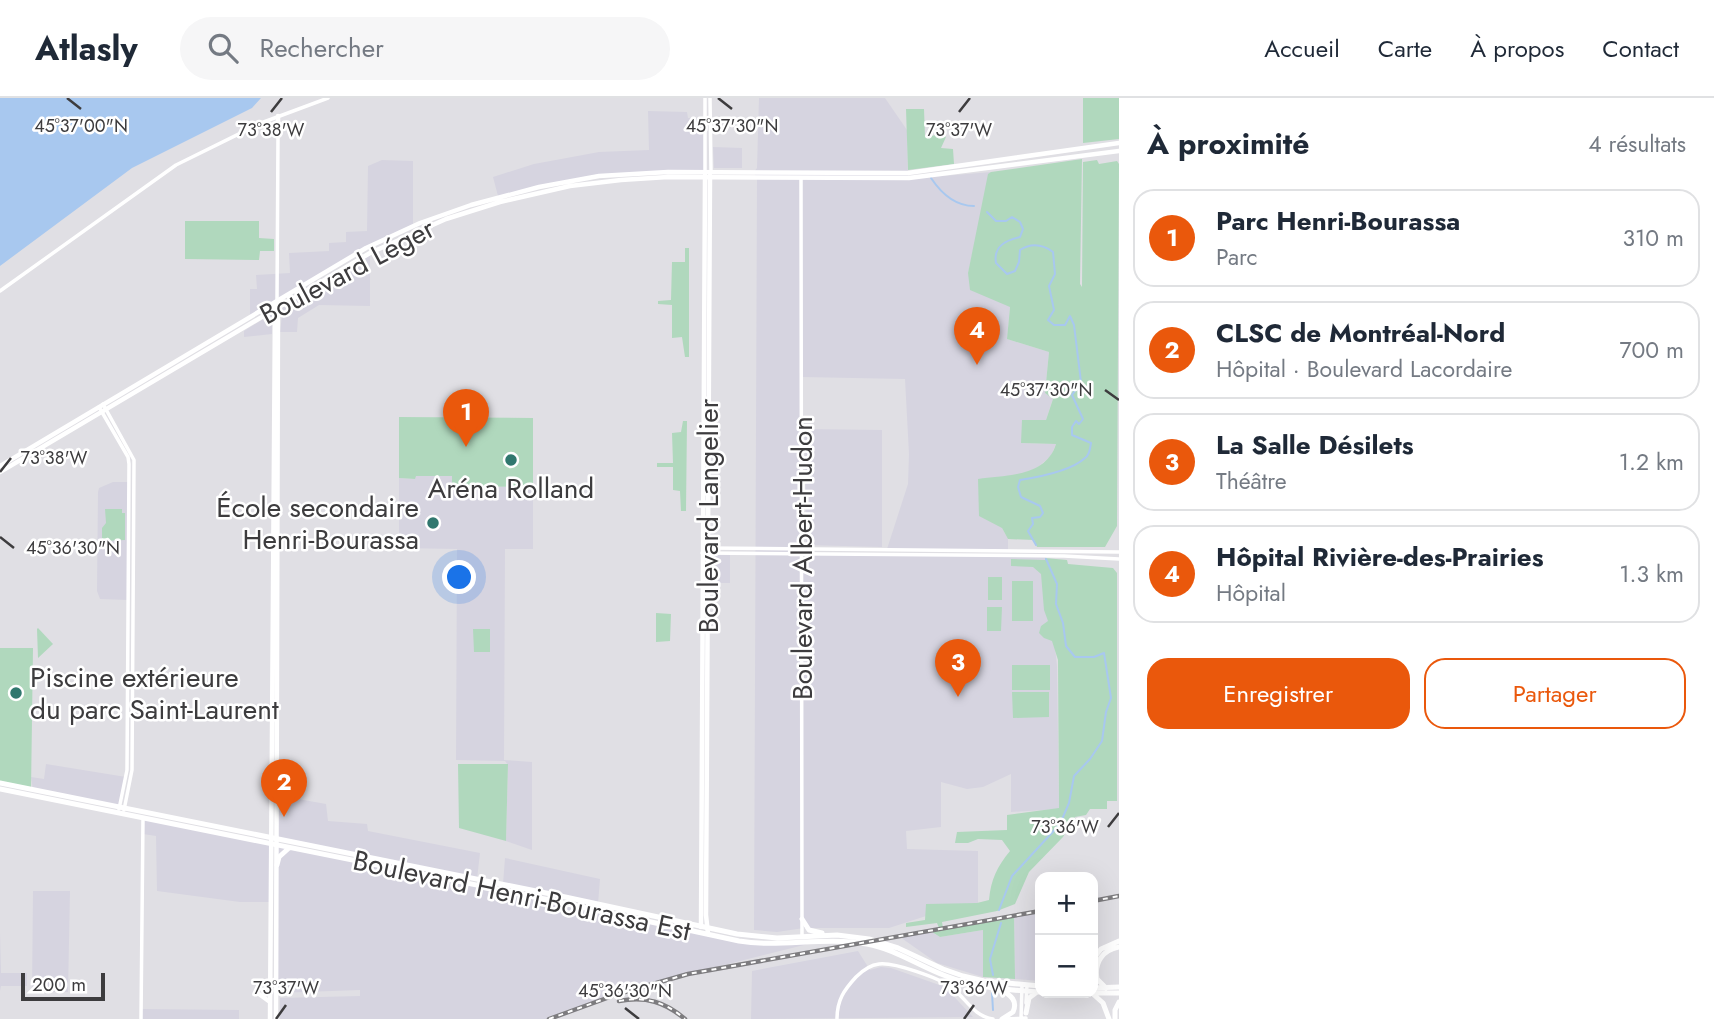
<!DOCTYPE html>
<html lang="fr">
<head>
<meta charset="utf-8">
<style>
	:root { --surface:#fff; --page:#f6f6f7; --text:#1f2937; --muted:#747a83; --line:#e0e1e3; --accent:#ea580c }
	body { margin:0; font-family:Jost,sans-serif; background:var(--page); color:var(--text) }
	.controls { position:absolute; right:21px; bottom:21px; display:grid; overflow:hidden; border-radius:14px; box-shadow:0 7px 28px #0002 }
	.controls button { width:63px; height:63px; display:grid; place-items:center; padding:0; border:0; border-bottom:2px solid var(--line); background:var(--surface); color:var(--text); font:35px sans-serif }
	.scale { position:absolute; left:21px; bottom:18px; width:84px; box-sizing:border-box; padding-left:7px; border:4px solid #3d3c3e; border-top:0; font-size:19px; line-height:24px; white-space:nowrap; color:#3d3c3e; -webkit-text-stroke:5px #fff; paint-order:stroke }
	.you { position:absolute; left:460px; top:480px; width:24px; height:24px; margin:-18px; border:5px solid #fff; border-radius:50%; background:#1a73e8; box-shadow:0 0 0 10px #1a73e833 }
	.badge { display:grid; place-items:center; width:46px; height:46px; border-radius:50%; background:var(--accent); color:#fff; font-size:23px; font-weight:700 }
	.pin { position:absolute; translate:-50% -58px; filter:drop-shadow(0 2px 4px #0008) }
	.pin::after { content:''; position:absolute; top:37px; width:24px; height:21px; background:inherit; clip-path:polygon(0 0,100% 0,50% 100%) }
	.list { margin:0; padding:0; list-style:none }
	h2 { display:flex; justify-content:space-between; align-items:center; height:91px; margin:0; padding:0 28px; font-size:30px }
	h2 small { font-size:23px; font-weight:400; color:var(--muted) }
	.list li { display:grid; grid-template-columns:46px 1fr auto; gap:21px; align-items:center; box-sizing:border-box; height:98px; margin:0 14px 14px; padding:0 14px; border:2px solid var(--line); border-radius:21px }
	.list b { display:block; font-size:26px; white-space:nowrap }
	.list p { margin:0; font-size:23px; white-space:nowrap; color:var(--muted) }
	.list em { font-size:23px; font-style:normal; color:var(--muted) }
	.actions { display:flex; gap:14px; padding:21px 28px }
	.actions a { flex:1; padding:16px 0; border:2px solid var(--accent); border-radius:21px; text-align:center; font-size:24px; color:var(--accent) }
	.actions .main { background:var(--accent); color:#fff }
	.icon { flex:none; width:38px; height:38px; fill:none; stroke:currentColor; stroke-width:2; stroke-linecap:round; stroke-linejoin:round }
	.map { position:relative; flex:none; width:1119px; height:921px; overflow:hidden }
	header { display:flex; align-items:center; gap:42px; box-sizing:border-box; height:98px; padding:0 35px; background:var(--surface); border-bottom:2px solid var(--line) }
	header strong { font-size:33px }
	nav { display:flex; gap:38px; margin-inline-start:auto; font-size:24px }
	.search { width:490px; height:63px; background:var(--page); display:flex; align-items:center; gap:18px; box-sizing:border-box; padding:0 24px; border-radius:38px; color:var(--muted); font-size:26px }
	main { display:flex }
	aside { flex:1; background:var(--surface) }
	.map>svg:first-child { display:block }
</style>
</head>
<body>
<header>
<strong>Atlasly</strong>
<div class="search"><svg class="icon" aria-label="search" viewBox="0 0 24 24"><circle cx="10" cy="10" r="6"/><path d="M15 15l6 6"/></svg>Rechercher</div>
<nav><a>Accueil</a><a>Carte</a><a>À propos</a><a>Contact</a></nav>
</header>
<main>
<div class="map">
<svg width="1119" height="921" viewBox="0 0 1119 921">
	<rect width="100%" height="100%" fill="#e0dfe4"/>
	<path fill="#d6d4e0" d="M759 0H885L907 32 908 81 991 74 968 175 1010 208 1007 241 1049 254 1045 295 1053 301 1046 322 1021 345 1056 346 1051 358 1033 373 1002 430 1008 441V453L887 451 908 386 909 356 905 281 802 279V455L1046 458 1057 568 1059 711 1011 714V676L983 689 967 691 941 684V729L906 733 907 751 978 753V806H927L926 818 889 830H804L777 834 754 832 757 82 754 74 757 70Z
		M648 13 687 14 688 20 705 21V74L599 78 498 98 493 79 534 66 599 54 649 52Z
		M713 49 742 50V70H714Z
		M382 62 413 63V128L366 150 250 218V191H257L256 177 290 175 289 155 329 153V145L346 144V134L367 133 368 68Z
		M370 155V208L319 207 298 220 297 234H280L283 209Z
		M270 217H272V236L244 239V233Z
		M805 331 882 332V449L806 447Z
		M415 378H452L453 388 533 389V451H505L504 662 532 664V752L506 743 508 667 505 663 456 662 457 451 399 450V380L415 381Z
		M113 384H129L128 502 100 501 97 493 98 394 99 390Z
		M730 454V485H707V455Z
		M46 666 126 679 119 709 33 692 31 679 44 681Z
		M276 697 326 706 328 723 367 726 368 733 480 755 477 781 277 741Z
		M143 720 271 745 270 804H240L157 793 156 738 143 736Z
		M277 746 739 843H820L688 876 564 913 549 921H280V900L360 898V892L276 895Z
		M505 760 600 781 598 806 503 786Z
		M33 793H70L68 894H32Z
		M1040 812V883L1015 881 1014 817Z
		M929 832 940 839 983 832V879L937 865 900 839Z
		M0 834 1 875H27V888H1L0 893Z
		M858 853 870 872 881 869 891 870 945 889 973 919 751 921 752 873Z
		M141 911 239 912V921H141Z"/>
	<path fill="#b0d8bd" d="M1083 0H1119V41L1083 45Z
		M906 11H924L925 39 942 36 946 39 941 50 953 51 954 66 908 72Z
		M1082 61 1080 186 1082 189 1083 64 1097 62 1099 66 1117 63 1119 66 1117 428 1105 449H1037L1034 442 1008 441 1002 430 979 418 978 381C1006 377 1046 379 1056 346L1021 345 1022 322H1046L1053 301 1045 295 1049 254 1007 241 1010 209 970 192 968 175 988 76 991 74Z
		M185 123H259V140L274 141V153H260L259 162 185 161Z
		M685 150H689V259H685L682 239 672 240V207L658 206V203L671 202 672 164H685Z
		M399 319 533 320V389L452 388V378H416L415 381 399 380Z
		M683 323H687L686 413H681L680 393 673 392V369H657V365H673L672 335 681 334Z
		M105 411H122V415H125V442L102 443V430L106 425Z
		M1045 460 1067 462 1068 466 1113 470 1117 475V703H1107V711H1090L1086 717 1075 719 1063 739 1029 774 1015 806 997 813 942 824 943 830 1014 817 1015 881 983 879V832L940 839 929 832 939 830 937 825 906 829V825L925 822 926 806 977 805 989 802C991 781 997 769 1010 753L1002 742 978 741 968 745H955L957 734 1007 732V717L1059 710 1058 562 1052 543 1044 540 1039 535 1041 528 1048 523 1044 512 1041 476 1033 469 1011 468V461L1045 462Z
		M988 479H1002V502H988Z
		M1012 483H1033V523H1012Z
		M987 509H1002L1001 533H987Z
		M656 515 671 516 670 543 656 544Z
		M38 530 53 546 38 560 37 531Z
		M473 531H490V554H474Z
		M0 550H33L31 692 0 685Z
		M1012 567H1050V592H1012Z
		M1012 594H1049V619L1013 620Z
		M458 666H508L506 743 459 730Z"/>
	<path fill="#a8c8ef" d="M0 0H261L252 10 132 70 0 168Z"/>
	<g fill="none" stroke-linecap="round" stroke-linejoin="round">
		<path stroke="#a8c8ef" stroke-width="2" d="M931 80C941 95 955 108 974 108
			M987 114 996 123H1006L1012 119 1020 124 1023 131 1020 139C1006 142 993 148 996 165L1007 176 1015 173 1019 164 1020 152C1031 145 1042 146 1053 154L1055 176 1049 188 1054 212 1048 222 1054 227H1065L1070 218 1074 227 1081 284 1072 297 1083 321 1079 326 1076 323 1072 329V337L1091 345C1090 350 1090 357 1085 360 1071 373 1039 379 1020 382L1018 389 1021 399 1040 408 1043 415 1040 419 1032 420 1033 426 1028 433 1036 447
			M999 812 1012 778 1060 726 1069 705 1074 678 1090 661 1102 643 1106 614 1111 600 1104 555 1094 559H1075L1066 548 1063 525 1056 506 1057 486 1046 461
			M993 877 990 861 1001 825
			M992 895 993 912"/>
		<path stroke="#fff" stroke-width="3.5" d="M710 0 711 73
			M705 74V0
			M801 80 802 839
			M0 193 176 67 261 25 328 0
			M277 202 278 38
			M103 306 134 362 132 672 124 712
			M99 309 128 359 129 366 127 672 119 711
			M708 450 1119 454
			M702 455 1064 458 1119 461
			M1026 905 1027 887
			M141 921 143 720
			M837 921C837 902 844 892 856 879 863 872 870 867 879 866 894 864 939 880 951 889 966 900 973 918 993 921
			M1005 921 1026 920
			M1021 921 1022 887"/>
		<path stroke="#fff" stroke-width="4.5" d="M278 38V18
			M0 368 366 150 420 125 471 107 539 89 599 78 668 74 908 75 1119 45
			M0 374 370 155 446 121 500 104 570 88 621 82 668 79 909 80 1119 53
			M701 829 705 78
			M708 836 706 817 710 78
			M259 896 270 904
			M270 921 275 208
			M276 921 278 205"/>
		<path stroke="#fff" stroke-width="5" d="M0 685 556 797 737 836 777 840 837 837 869 841 898 850 943 871 963 878 984 883 1040 888
			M0 691 526 797 739 843C781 850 824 838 867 846 895 851 919 868 946 878 976 890 1008 892 1040 894
			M277 767 279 759 289 750
			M802 821 809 832 822 835
			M1093 861 1101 851 1119 843
			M1093 890 1119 889
			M1106 890 1097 881C1094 864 1103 852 1119 849
			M1001 892C1011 897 1018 903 1013 914L1002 921
			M1063 895H1119
			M1093 896 1103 905 1109 921
			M1026 915 1029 900 1037 894
			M1115 921V912L1119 904"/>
		<g stroke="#7d7c7f" stroke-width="4.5">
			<path id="rail" d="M1093 803 1119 798
				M619 903C646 898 665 904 685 921
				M549 921 618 896 688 876 1040 813"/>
		</g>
		<use href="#rail" stroke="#fff" stroke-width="2" stroke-dasharray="5" stroke-linecap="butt"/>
	</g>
	<path fill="none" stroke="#3d3c3e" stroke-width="2.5" d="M67 0 81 11M718 0 732 11M271 14 282 0M959 14 970 0M1105 292 1119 302M0 374 11 360M0 439 14 450M1108 729 1119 715M625 910 639 921M276 921 286 907M964 921 974 907"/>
	<g fill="#30776e" stroke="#fff" stroke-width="2.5">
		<circle cx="511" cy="362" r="7"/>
		<circle cx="433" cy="425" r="7"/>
		<circle cx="16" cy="595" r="7"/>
	</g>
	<g text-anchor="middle" stroke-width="5" stroke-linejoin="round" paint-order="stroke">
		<g font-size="28" fill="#3d3c3e" stroke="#fff">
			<text transform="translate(347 173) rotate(-28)" y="10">Boulevard Léger</text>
			<text transform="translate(708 418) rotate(-90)" y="10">Boulevard Langelier</text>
			<text transform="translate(802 460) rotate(-90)" y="10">Boulevard Albert-Hudon</text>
			<text transform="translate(522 797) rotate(12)" y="10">Boulevard Henri-Bourassa Est</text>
		</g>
		<g font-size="28" fill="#3d3c3e" stroke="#fff">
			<text x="511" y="400">Aréna Rolland</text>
			<text x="419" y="419" text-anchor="end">École secondaire<tspan x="419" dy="32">Henri-Bourassa</tspan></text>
			<text x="30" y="589" text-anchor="start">Piscine extérieure<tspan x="30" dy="32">du parc Saint-Laurent</tspan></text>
		</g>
	</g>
	<g font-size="18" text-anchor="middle" fill="#3d3c3e" stroke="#fff" stroke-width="5" stroke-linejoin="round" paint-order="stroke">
		<text x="81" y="34">45°37'00"N</text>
		<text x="732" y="34">45°37'30"N</text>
		<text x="271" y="38">73°38'W</text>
		<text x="959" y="38">73°37'W</text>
		<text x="1046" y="298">45°37'30"N</text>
		<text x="54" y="366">73°38'W</text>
		<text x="73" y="456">45°36'30"N</text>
		<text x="1065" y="735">73°36'W</text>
		<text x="286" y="896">73°37'W</text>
		<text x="974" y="896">73°36'W</text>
		<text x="625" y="899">45°36'30"N</text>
	</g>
</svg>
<div class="controls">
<button>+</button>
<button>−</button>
</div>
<div class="scale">200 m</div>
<div class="you"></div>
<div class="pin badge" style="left:466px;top:349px">1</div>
<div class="pin badge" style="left:284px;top:719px">2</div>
<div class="pin badge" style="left:958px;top:599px">3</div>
<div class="pin badge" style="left:977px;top:267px">4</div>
</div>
<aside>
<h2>À proximité<small>4 résultats</small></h2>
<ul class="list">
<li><span class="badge">1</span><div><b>Parc Henri-Bourassa</b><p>Parc</p></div><em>310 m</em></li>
<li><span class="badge">2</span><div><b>CLSC de Montréal-Nord</b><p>Hôpital · Boulevard Lacordaire</p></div><em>700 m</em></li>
<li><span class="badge">3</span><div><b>La Salle Désilets</b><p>Théâtre</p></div><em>1.2 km</em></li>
<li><span class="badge">4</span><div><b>Hôpital Rivière-des-Prairies</b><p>Hôpital</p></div><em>1.3 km</em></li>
</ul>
<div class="actions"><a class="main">Enregistrer</a><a>Partager</a></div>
</aside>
</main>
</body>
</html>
